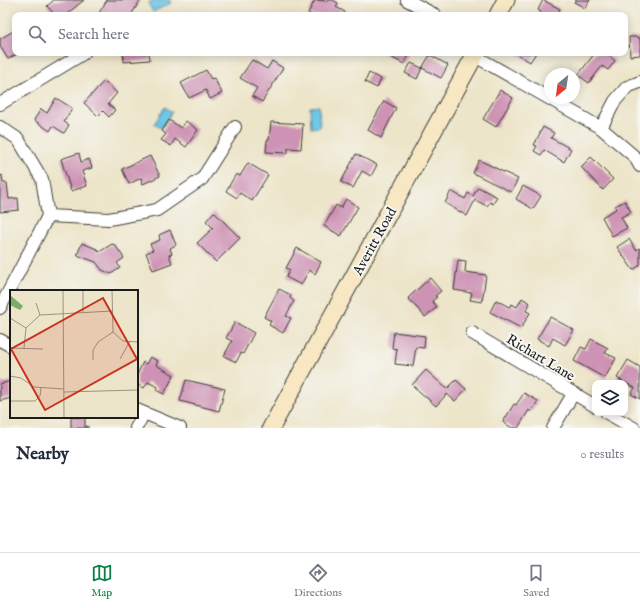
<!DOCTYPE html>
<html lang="en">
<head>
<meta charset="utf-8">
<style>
	:root { --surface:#fff; --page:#f6f6f7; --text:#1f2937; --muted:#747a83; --line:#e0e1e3; --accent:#0b8043 }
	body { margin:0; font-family:"IM FELL English",serif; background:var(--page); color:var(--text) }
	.controls { position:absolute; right:12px; bottom:12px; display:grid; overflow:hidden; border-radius:8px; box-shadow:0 2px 10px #0003 }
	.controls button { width:36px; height:36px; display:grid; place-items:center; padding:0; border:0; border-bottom:1px solid var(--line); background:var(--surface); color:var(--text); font:20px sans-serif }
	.compass { position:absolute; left:544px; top:68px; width:36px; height:36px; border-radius:50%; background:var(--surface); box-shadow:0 2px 10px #0003; rotate:209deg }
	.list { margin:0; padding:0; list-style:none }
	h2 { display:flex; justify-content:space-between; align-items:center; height:52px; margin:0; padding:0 16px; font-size:17px }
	h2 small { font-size:13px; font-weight:400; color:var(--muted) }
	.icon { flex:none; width:22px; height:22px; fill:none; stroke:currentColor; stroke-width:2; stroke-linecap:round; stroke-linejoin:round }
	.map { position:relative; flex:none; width:640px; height:428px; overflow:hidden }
	.search { position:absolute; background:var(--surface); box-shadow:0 2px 10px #0003; left:12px; right:12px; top:12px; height:44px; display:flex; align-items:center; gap:10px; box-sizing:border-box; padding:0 14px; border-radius:8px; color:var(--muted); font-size:15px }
	.sheet { height:124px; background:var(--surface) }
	nav { display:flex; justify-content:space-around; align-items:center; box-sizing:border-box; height:56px; border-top:1px solid var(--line); background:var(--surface); font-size:11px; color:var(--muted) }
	nav a { display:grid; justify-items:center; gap:2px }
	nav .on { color:var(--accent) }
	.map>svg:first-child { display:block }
</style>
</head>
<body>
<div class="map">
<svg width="640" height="428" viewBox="0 0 640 428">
	<rect width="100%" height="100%" fill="#f6f6f2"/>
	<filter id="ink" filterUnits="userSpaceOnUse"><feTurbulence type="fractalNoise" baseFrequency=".025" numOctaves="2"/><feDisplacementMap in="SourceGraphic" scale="8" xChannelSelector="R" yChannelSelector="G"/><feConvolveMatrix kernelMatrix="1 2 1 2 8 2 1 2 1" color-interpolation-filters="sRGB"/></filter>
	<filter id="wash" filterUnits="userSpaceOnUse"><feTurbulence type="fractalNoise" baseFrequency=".012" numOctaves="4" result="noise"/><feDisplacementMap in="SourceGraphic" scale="16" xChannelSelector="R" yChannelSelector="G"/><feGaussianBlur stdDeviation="0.9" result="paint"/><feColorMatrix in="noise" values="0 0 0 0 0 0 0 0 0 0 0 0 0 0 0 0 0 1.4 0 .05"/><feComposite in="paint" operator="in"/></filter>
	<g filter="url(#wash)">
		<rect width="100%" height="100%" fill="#ede5c9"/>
		<path fill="#68c3e6" stroke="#427081" d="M155 0H170L171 3 153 12 148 3Z
			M319 106 320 127 311 128 310 107Z
			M165 107 172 112 161 128 154 124Z"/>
		<g id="blocks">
			<path fill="#cd92b4" d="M54 0H84L68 13 69 15H55L47 6Z
				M107 0H138L140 1 131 15H102L99 13Z
				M315 0 327 1 328 0H333L338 3 336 7 345 12 343 15H312L308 13Z
				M543 0 560 9 557 15H539L541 12 538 10Z
				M576 0H590L585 8 574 2Z
				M15 30V53H19L8 59 0 46V39Z
				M629 37H639V39H640V55L630 56Z
				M123 53H149L150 60 124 62Z
				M383 53H410L404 64Z
				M518 53H536L530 62 517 54Z
				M595 53H606L615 61 608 70 602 66 589 83 578 75Z
				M430 55 448 65 441 78 422 68Z
				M252 60 267 69 272 61 283 68 262 102 252 96 257 88 240 78Z
				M411 63 422 68 417 79 405 73Z
				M206 70 211 79 214 78 222 93 210 99 206 90 189 98 181 83Z
				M369 73 381 79 377 88 365 82Z
				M104 81 117 93 108 104 115 110 109 117 103 111 98 116 84 103Z
				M500 90 513 98 496 127 483 119Z
				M56 98 72 108 64 122 69 125 64 133 53 126 50 131 34 120 41 109 47 113Z
				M384 101 396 108 381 138 368 130Z
				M169 120 181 128 186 121 198 130 186 147 175 139 171 146 161 140 166 134 162 131Z
				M271 122 303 124 301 149 288 148V153L266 152 267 140H269Z
				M543 127 554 133 551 138 571 149 564 162 544 150 541 155 534 151 537 146 534 145Z
				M79 153 81 162 89 159 92 168 82 171 87 186 71 191 61 159Z
				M356 154 377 165 371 176 362 171 353 188 341 182Z
				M150 156 160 176 143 184 141 178 129 184 122 169Z
				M591 157 613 179 603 190 581 167Z
				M479 160 518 179 511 192 473 173Z
				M248 163 268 175 252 201 240 193 237 198 226 191 236 174 240 176Z
				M2 175 3 183H7L9 199 18 198 19 210 0 212V176Z
				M523 186 541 196 533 209 516 199Z
				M478 187 497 197 493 204 490 202 487 206 475 200 467 216 445 203 451 191 465 199 468 193 473 196Z
				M346 199 358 207 341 236 324 226 336 205 341 208Z
				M625 201 631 212 621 217 627 228 612 236 602 217 616 209 615 206Z
				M214 212 240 238 216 262 197 243 213 228 206 221Z
				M170 230 176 245 170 248 172 254 169 255 172 263 153 270 146 253 153 250 150 244 160 240 159 235Z
				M629 239 636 250 640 248V265L633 270 617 247Z
				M82 243 97 249 99 252 112 244 115 245 124 258 117 263 120 268 111 274 102 270 96 262 77 255Z
				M297 248 321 262 315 274 309 270 301 285 286 277 290 270 286 268Z
				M458 260 466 261 465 272 486 275 482 302 470 300 472 293 454 290Z
				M430 278 441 291 435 296 437 297 432 301 437 307 425 317 408 298Z
				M279 289 291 295 290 298 294 301 286 316 291 318 283 333 269 325 271 321 264 317Z
				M522 298 530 303 526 311 530 313 521 328 490 312 496 300 509 307 512 304 517 307Z
				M550 317 574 330 565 345 553 338 549 346 537 339Z
				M235 322 254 333 243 354 241 353 236 362 224 356 232 341 226 338Z
				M394 332 425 336 424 348 416 347 413 366 395 364 397 349 392 348Z
				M591 339 608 348 605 353 616 358 605 378 574 361 581 347 586 349Z
				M150 357 158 361 156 365 174 375 164 394 156 390 158 387 148 382 144 388 137 384V375L143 362 146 364Z
				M628 360 640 367V399L631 394 635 388 617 378Z
				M426 370 447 389 456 380 466 389 455 401 447 394 436 406 412 385Z
				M186 380 225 389 219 411 180 401Z
				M11 381V398L0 401V384Z
				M524 393 538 401 531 412 529 410 518 428H512L503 422 514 404 516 405Z
				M83 417H85V427L88 426V428H71V418Z"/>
		</g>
	</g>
	<g filter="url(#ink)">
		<use href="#blocks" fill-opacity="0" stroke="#3b3a36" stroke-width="1"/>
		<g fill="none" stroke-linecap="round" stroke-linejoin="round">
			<g stroke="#3b3a36" stroke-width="14">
				<path id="street" d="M407 0 435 15
					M475 56 601 128 635 157 640 166
					M0 104 84 53
					M0 127 18 139 42 179 48 216 0 308
					M601 128 615 101 627 87 640 82
					M48 216 109 219 157 210 202 179 235 127
					M472 333 595 406
					M0 340 11 346
					M137 410 180 428
					M607 413 634 428
					M136 428 144 413
					M553 428 573 394"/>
			</g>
			<g stroke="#3b3a36" stroke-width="19">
				<path id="secondary" d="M498 15 506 0
					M271 428 476 53"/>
			</g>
			<use href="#street" stroke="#fff" stroke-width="12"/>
			<use href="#secondary" stroke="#f7e8c3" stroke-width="17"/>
		</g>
	</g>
	<g text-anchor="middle" stroke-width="4" stroke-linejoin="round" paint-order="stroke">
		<g font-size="14" fill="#1c1c1c" stroke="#f6f6f2">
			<text transform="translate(374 241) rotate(-61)" y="5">Averitt Road</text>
			<text transform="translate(541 357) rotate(31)" y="5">Richart Lane</text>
		</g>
	</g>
	<g transform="translate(10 290)">
		<rect width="128" height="128" fill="#ede5c9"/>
		<path d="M0 5 13 16 10 20 0 15Z" fill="#7aad69"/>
		<path fill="none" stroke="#999584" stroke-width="1" d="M53 0 54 128M102 0 103 42 113 51 128 52M73 1V22M26 13 30 25M0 28 16 38M0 58 33 59M14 58 16 38 30 25 102 21M110 69 120 51M83 70V60L88 52 103 42M0 86 11 88 24 97 54 99M54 102 128 100M0 111H25L30 106 31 98"/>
		<path fill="#c8321e" fill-opacity="0.15" stroke="#c8321e" stroke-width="2" d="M93 8 127 69 35 120 1 59Z"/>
		<rect width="128" height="128" fill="none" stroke="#1c1c1c" stroke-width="2"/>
	</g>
</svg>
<div class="controls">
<button><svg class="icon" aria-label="layers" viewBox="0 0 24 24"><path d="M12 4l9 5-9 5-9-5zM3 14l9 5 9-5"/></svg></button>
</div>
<svg class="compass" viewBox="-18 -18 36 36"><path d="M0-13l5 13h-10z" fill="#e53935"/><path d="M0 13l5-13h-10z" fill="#747a83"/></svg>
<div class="search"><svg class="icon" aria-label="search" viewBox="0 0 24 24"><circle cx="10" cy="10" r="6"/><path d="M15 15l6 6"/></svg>Search here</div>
</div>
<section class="sheet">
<h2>Nearby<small>0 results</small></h2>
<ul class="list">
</ul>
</section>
<nav>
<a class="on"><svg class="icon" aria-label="map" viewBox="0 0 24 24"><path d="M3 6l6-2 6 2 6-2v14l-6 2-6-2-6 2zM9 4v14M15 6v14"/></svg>Map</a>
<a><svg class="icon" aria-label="directions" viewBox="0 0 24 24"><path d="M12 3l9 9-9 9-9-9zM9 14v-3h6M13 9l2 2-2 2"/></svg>Directions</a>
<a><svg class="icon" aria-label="saved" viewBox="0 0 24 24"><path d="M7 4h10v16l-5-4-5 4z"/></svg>Saved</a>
</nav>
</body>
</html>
